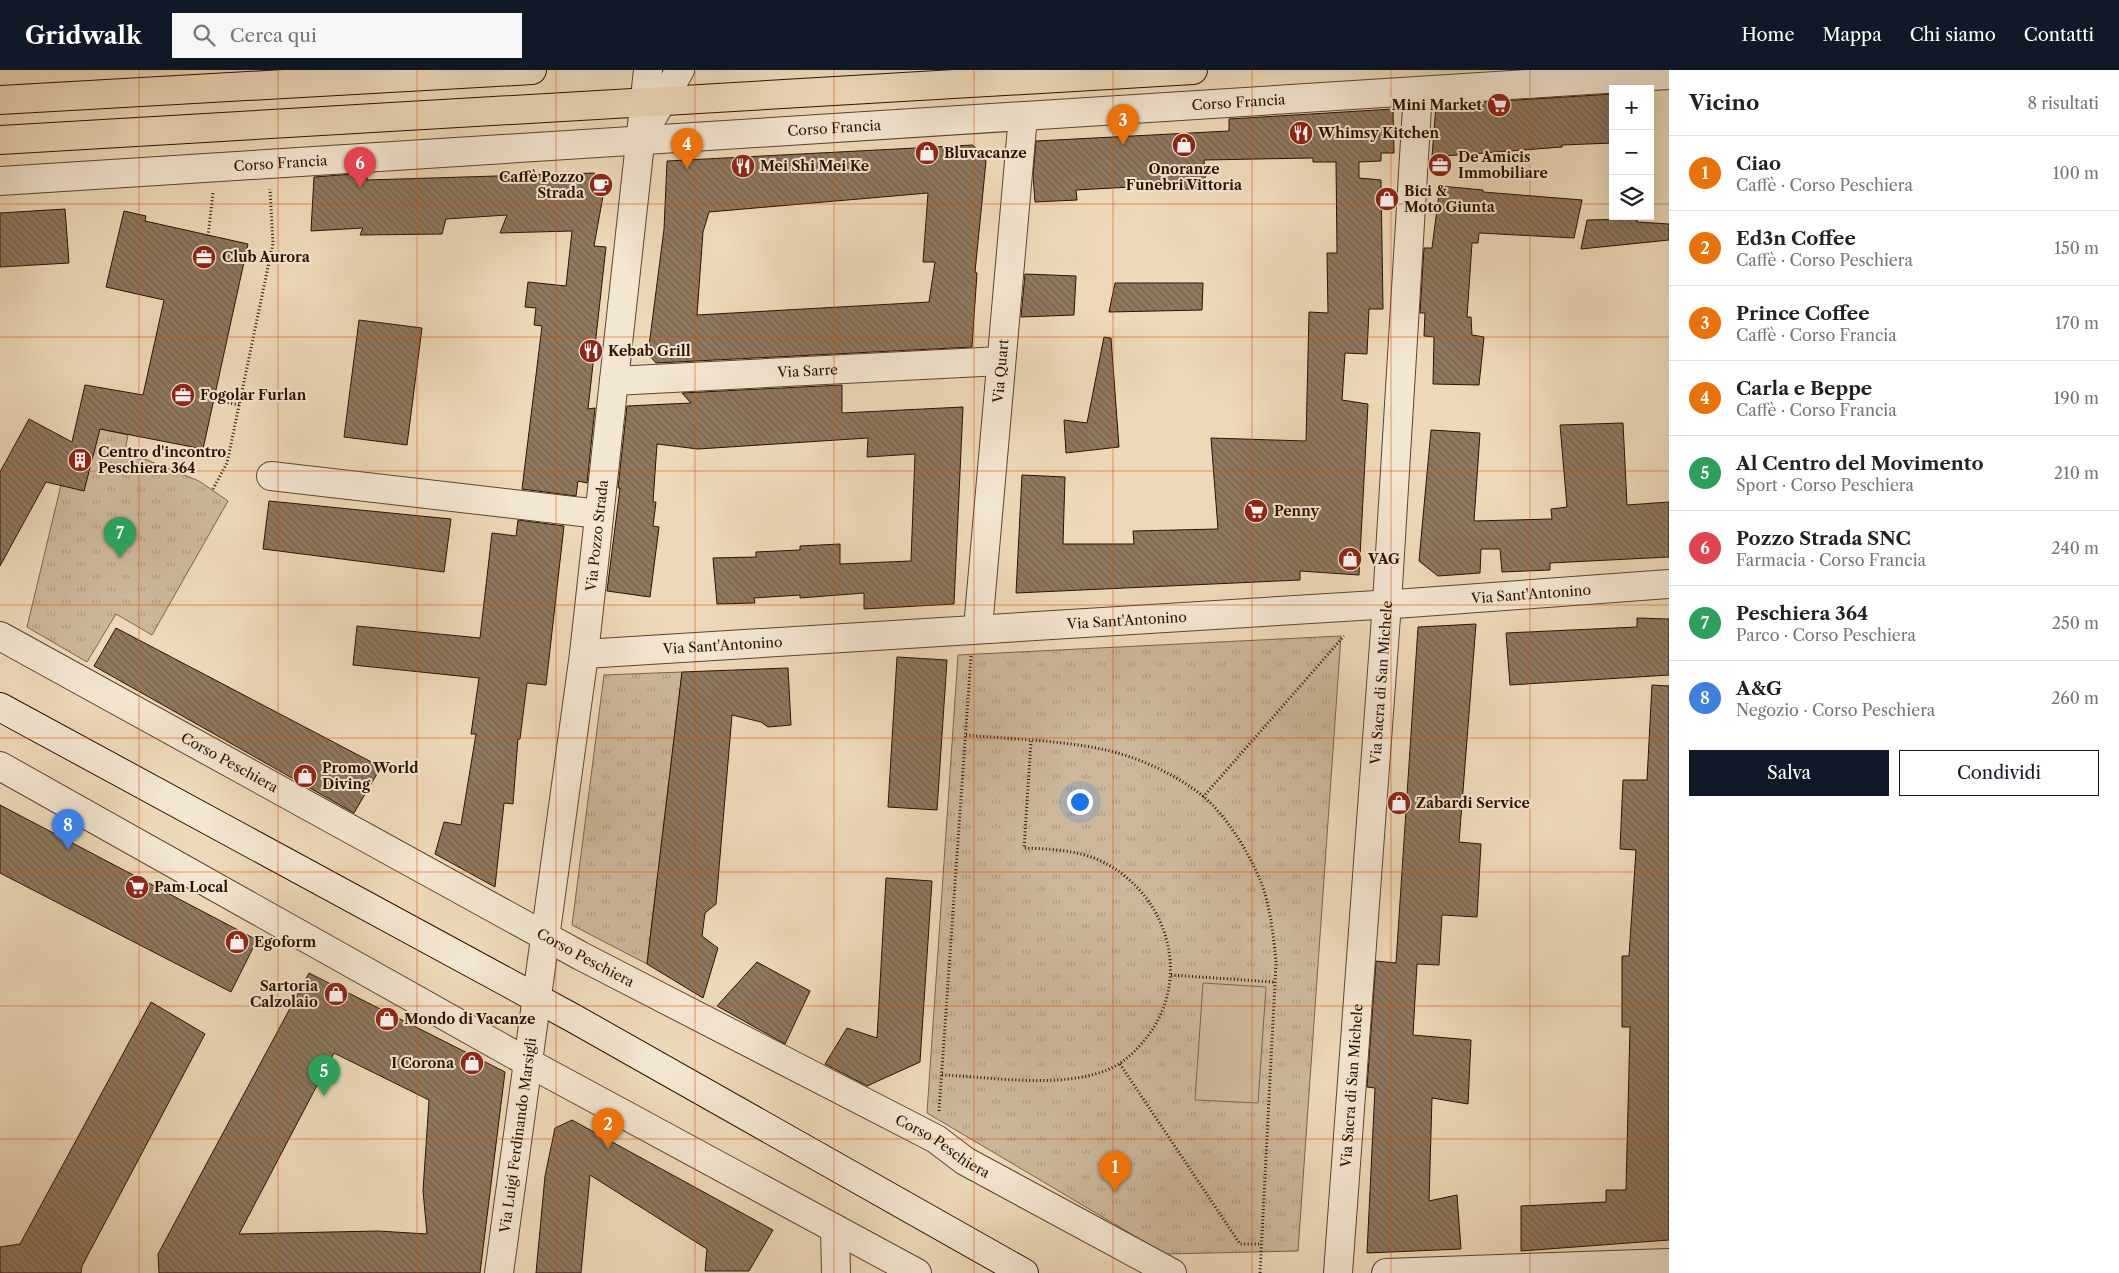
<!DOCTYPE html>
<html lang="it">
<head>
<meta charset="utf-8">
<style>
	:root { --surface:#fff; --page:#f6f6f6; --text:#222; --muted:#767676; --line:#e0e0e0; --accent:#111827 }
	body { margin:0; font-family:"Libre Caslon Text",serif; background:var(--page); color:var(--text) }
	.controls { position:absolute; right:15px; top:15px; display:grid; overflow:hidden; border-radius:0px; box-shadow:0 5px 20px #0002 }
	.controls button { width:45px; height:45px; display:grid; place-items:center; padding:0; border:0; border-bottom:1px solid var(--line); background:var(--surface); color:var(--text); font:25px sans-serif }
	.you { position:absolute; left:1079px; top:731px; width:18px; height:18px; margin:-12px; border:4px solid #fff; border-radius:50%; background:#1a73e8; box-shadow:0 0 0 8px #1a73e833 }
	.badge { display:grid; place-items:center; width:32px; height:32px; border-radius:50%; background:var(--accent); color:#fff; font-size:16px; font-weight:700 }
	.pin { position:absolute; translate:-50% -41px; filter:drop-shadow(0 1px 2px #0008) }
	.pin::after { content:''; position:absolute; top:26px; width:18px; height:15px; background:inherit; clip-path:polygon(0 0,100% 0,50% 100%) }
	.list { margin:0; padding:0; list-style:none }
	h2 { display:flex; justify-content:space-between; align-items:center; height:65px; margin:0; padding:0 20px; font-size:21px }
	h2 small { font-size:16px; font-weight:400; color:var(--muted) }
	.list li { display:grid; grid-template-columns:32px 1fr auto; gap:15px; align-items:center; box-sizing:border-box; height:75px; padding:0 20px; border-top:1px solid var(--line) }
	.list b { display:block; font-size:19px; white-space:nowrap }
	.list p { margin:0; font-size:16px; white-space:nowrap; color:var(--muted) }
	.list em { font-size:16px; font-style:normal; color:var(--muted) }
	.actions { display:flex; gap:10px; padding:15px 20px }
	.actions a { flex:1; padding:11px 0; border:1px solid var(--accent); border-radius:0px; text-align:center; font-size:18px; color:var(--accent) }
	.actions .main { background:var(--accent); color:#fff }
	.icon { flex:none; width:28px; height:28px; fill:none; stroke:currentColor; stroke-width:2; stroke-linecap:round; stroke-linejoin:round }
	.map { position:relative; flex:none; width:1669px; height:1203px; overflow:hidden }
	header { display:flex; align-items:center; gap:30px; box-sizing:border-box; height:70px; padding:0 25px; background:var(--accent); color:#fff }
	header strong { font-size:24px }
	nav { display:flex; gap:28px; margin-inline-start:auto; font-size:18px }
	.search { width:350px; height:45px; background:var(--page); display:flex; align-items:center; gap:12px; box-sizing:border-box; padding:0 18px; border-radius:0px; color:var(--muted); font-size:19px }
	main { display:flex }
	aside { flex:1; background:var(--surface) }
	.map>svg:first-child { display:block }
</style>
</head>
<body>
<header>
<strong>Gridwalk</strong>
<div class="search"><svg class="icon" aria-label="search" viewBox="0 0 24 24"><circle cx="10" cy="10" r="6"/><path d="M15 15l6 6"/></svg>Cerca qui</div>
<nav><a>Home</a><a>Mappa</a><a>Chi siamo</a><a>Contatti</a></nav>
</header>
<main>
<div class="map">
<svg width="1669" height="1203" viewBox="0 0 1669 1203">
	<defs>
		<pattern id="park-tufts" width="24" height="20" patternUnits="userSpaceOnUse" patternTransform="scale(1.25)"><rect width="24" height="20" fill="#ccb79a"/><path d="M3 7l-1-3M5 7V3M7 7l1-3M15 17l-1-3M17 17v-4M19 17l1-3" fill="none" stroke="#af9c83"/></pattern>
		<pattern id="building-back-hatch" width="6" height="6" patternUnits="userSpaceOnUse" patternTransform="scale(1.25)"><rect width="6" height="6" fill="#8f7960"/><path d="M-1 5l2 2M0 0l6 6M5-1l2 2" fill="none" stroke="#75624d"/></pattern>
	</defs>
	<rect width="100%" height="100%" fill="#edd9b9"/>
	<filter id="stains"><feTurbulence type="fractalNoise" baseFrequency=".004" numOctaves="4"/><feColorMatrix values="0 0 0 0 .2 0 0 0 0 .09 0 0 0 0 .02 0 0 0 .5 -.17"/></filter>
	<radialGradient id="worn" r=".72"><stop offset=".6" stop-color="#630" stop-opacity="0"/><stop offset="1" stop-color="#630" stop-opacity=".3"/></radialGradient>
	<path fill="url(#park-tufts)" stroke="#7b644d" d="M100 359 128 365 125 381 199 411 228 431 152 565 116 544 87 592 27 557 61 415Z
		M1341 566 1298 1181 1165 1184 927 1043 958 585Z
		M682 602 647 894 572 855 604 605Z"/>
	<path fill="#ccb79a" stroke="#7b644d" d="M1203 913 1266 917 1258 1033 1195 1030Z"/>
	<path fill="url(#building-back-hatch)" stroke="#2a1200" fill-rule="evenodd" d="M1613 24V73L1562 75V77L1432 87 1436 35Z
		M1393 39 1394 83H1381V91L1359 92V108L1381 110 1383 239H1369L1367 284 1345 283 1342 330 1368 334 1359 505 1300 501V510L1016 523 1022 405 1065 407 1063 474H1134L1133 461 1218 459 1211 368 1306 371 1309 242 1328 243 1327 183H1337L1336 92H1313V88L1204 90 1206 118 1169 120 1168 115 1076 120 1077 130 1035 132 1033 105 1036 71 1229 61V49Z
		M973 75 986 91 975 202 977 203 972 277 656 293 648 284 664 159 667 91ZM928 123 923 192H935L929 232 697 245 703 162 709 142Z
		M367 103V110L594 103 605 115 594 176 606 177 588 339 595 338 587 413 578 411 576 426 522 419 542 256 534 255 536 238 525 237 528 212 566 216 572 161 500 163 507 145 446 149 442 164 360 165 363 158 311 161 314 107Z
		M1440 116 1483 120V122L1582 130 1574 168 1479 163 1478 173H1472L1467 247H1471L1472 265 1484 267 1479 315 1433 314 1434 267 1424 266 1425 243H1420L1424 178H1432Z
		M65 139 69 193 0 197V143Z
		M124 141 146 146 145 151 248 174 203 379 100 359 84 421 46 412 0 496V402L29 349 72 372 85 315 143 325 164 230 106 217Z
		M1637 149V152L1669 154V170L1581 179 1587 150Z
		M1025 204 1076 206 1074 245 1021 247Z
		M1115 213H1203L1202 240 1109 242Z
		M359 250 422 258 407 375 344 367Z
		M1104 267 1111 268 1119 377 1066 383 1064 350 1087 353Z
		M842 315V343L963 337 954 534 864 539V523L800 528V525L754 528 755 533 717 534 713 488 756 487V482L800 480V476L840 474V494L911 491 915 384 867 387 868 368 698 379 657 374 653 432H656L653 456 659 457 650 527 607 521 620 418H618L627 336 691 333 682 323Z
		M1623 353 1627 435 1669 432V487L1550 493V500L1502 502 1500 479H1481L1480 503 1438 506 1419 491 1431 360 1480 363 1474 451 1552 449 1551 439 1567 437 1560 355Z
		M269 431 451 449 444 502 263 479Z
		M518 450 564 456 546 615 527 613 520 669H518L513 734 504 733 495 817 435 784 444 752 461 755 476 664H471L479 608 353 595 357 556 480 568 492 463 516 466Z
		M1637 548 1669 549V605L1510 615 1506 563 1637 557Z
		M1476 554 1459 772 1481 774 1477 847 1442 845 1439 895 1417 894 1413 965 1471 970 1468 1034 1432 1028 1429 1131 1457 1125 1461 1179 1367 1183 1375 1018 1367 1017 1376 891 1396 893 1418 557Z
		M116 558 381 697 354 743 94 596Z
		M897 587 947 590 937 740 888 737Z
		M788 598 791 655 768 657 761 652 732 645 716 834 705 843 702 866 718 878 703 928 647 894 682 602Z
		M1652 615 1669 616V1170L1521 1181V1136L1606 1132V1120H1626L1630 957H1622V886H1629L1636 780 1620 779 1623 710H1647Z
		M0 735 257 870 231 922 0 803Z
		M886 808 932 811 920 992 867 1016 825 994 847 958 877 968Z
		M757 892 810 921 785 974 717 936Z
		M309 903 505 1002 480 1203H159L158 1184ZM334 983 429 1030 423 1121 427 1164 378 1161 239 1164Z
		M151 932 205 964 82 1196 81 1203H0V1177L20 1174Z
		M572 1050 773 1160 749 1201H705L707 1179 590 1105 581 1203H536L545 1106 555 1058Z"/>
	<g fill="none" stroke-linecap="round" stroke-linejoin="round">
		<g stroke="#5b442e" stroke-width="30">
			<g id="street">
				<path d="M652 48 680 0"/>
				<path id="s1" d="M0 111 1669 5"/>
				<path id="s2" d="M614 311 1001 291"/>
				<path d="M271 406 599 444"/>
				<path id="s3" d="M978 558 1023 46"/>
				<path id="s4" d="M0 566 581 886 936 1069 965 1091 1172 1203"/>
				<path id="s5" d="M584 584 1409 533 1669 514"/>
				<path d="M0 696 529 993 917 1203"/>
				<path d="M835 1159 836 1203"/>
				<path id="s6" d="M499 1203 584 584 648 0"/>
				<path id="s7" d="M1338 1203 1387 533 1418 21"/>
				<path d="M1386 1203 1669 1193"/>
			</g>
		</g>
		<g stroke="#2a1200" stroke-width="30">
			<path id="secondary" d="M0 637 573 948 1024 1203"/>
		</g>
		<g stroke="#2a1200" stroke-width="30">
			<path id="primary" d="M0 30 532 0
				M0 70 1193 0"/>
		</g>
		<path stroke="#2a1200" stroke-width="3" stroke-dasharray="1 2.5" stroke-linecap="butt" d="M208 166 213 123
			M214 330 240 335
			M213 419 227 393 273 173 270 119
			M966 665C1010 669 1057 670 1101 679 1136 686 1176 704 1204 727 1228 748 1249 783 1261 812 1270 835 1274 868 1276 893L1260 1203
			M1203 727 1344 566
			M1171 905 1274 912
			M1120 994 1240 1174H1261
			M942 1005C993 1007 1059 1019 1107 1000 1124 993 1136 981 1147 967 1192 909 1169 827 1105 793 1081 780 1051 779 1024 778L1031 671
			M939 1041 971 586"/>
		<use href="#street" stroke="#f3e6d2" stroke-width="28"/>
		<use href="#secondary" stroke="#f3e6d2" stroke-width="28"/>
		<use href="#primary" stroke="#edd9b9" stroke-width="28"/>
	</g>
	<path fill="none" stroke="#d5520b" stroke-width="1" stroke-opacity="0.55" d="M139 0V1203M278 0V1203M417 0V1203M556 0V1203M695 0V1203M834 0V1203M974 0V1203M1113 0V1203M1252 0V1203M1391 0V1203M1530 0V1203M0 134H1613M1650 134H1669M0 267H1669M0 401H1669M0 535H1669M0 668H1669M0 802H1669M0 936H1669M0 1069H1669"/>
	<defs>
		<g id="supermarket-disc" transform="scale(1.25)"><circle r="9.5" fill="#8f2418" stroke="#f3e6d2"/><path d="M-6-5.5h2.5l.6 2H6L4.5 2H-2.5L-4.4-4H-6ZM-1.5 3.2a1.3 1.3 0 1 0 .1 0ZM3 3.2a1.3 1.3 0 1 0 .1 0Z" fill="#fff"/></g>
		<g id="restaurant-disc" transform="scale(1.25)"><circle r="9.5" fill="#8f2418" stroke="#f3e6d2"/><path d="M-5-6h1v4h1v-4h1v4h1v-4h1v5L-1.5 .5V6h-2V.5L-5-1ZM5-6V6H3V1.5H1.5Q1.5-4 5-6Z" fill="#fff"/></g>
		<g id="shop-disc" transform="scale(1.25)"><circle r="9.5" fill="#8f2418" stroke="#f3e6d2"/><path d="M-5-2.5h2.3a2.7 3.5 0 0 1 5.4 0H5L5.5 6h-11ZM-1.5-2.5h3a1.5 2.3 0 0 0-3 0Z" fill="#fff"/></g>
		<g id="office-disc" transform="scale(1.25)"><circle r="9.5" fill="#8f2418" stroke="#f3e6d2"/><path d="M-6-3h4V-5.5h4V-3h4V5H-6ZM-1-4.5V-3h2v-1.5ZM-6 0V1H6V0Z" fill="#fff"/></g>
		<g id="cafe-disc" transform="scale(1.25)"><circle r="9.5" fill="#8f2418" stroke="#f3e6d2"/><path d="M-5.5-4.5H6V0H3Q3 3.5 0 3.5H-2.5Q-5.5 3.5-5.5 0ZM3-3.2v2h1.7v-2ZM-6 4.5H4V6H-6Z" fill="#fff"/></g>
		<g id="building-disc" transform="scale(1.25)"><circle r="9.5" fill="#8f2418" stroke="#f3e6d2"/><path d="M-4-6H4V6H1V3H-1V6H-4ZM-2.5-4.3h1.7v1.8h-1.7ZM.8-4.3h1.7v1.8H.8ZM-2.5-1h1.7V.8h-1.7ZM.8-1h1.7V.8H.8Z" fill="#fff"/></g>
	</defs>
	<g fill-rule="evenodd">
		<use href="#supermarket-disc" x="1499" y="35"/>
		<use href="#restaurant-disc" x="1301" y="63"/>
		<use href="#shop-disc" x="1184" y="75"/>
		<use href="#shop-disc" x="927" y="83"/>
		<use href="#office-disc" x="1440" y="95"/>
		<use href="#restaurant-disc" x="743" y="96"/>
		<use href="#cafe-disc" x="601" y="115"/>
		<use href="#shop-disc" x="1387" y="129"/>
		<use href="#office-disc" x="204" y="187"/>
		<use href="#restaurant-disc" x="591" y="281"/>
		<use href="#office-disc" x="183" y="325"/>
		<use href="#building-disc" x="80" y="390"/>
		<use href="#supermarket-disc" x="1256" y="441"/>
		<use href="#shop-disc" x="1350" y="489"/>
		<use href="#shop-disc" x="305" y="706"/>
		<use href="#shop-disc" x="1399" y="733"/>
		<use href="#supermarket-disc" x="137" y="817"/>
		<use href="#shop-disc" x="237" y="872"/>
		<use href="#shop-disc" x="336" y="924"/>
		<use href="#shop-disc" x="387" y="949"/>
		<use href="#shop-disc" x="472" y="993"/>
	</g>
	<g text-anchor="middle" stroke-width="4" stroke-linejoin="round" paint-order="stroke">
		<g font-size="14" fill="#2a1200" stroke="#f3e6d2">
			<text dy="5" stroke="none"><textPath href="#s1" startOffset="1241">Corso Francia</textPath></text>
			<text dy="5" stroke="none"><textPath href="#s1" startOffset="836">Corso Francia</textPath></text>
			<text dy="5" stroke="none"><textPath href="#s1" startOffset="281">Corso Francia</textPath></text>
			<text dy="5" stroke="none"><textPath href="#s2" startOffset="194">Via Sarre</textPath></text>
			<text dy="5" stroke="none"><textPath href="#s3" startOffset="258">Via Quart</textPath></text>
			<text dy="5" stroke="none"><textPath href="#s6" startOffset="744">Via Pozzo Strada</textPath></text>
			<text dy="5" stroke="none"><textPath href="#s5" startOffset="949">Via Sant'Antonino</textPath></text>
			<text dy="5" stroke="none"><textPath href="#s5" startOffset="544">Via Sant'Antonino</textPath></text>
			<text dy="5" stroke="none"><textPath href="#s5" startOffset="139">Via Sant'Antonino</textPath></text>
			<text dy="5" stroke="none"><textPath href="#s7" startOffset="592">Via Sacra di San Michele</textPath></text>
			<text dy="5" stroke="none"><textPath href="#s4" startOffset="262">Corso Peschiera</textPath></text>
			<text dy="5" stroke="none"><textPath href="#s4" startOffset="668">Corso Peschiera</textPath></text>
			<text dy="5" stroke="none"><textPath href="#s7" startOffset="188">Via Sacra di San Michele</textPath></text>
			<text dy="5" stroke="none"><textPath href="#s6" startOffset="139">Via Luigi Ferdinando Marsigli</textPath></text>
			<text dy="5" stroke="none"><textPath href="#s4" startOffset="1072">Corso Peschiera</textPath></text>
		</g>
		<g font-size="14" font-weight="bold" fill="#2a1200" stroke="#f3e6d2" text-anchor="start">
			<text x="1482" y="40" text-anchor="end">Mini Market</text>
			<text x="1318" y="68">Whimsy Kitchen</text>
			<text x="944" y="88">Bluvacanze</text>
			<text x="1458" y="92">De Amicis<tspan x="1458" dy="16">Immobiliare</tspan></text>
			<text x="760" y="101">Mei Shi Mei Ke</text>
			<text x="1184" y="104" text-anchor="middle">Onoranze<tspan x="1184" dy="16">Funebri Vittoria</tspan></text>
			<text x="584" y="112" text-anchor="end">Caffè Pozzo<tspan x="584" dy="16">Strada</tspan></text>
			<text x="1404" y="126">Bici &amp;<tspan x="1404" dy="16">Moto Giunta</tspan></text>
			<text x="222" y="192">Club Aurora</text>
			<text x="608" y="286">Kebab Grill</text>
			<text x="200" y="330">Fogolar Furlan</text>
			<text x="98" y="387">Centro d'incontro<tspan x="98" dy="16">Peschiera 364</tspan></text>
			<text x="1274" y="446">Penny</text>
			<text x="1368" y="494">VAG</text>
			<text x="322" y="703">Promo World<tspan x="322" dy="16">Diving</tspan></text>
			<text x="1416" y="738">Zabardi Service</text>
			<text x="154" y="822">Pam Local</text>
			<text x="254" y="877">Egoform</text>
			<text x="318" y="921" text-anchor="end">Sartoria<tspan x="318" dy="16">Calzolaio</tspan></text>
			<text x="404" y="954">Mondo di Vacanze</text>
			<text x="454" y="998" text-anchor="end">I Corona</text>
		</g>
	</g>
	<rect width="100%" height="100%" filter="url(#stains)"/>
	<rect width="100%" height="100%" fill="url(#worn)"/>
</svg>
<div class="controls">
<button>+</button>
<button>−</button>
<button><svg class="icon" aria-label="layers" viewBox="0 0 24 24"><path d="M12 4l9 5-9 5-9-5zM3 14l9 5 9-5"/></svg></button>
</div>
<div class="you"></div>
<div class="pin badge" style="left:1115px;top:1122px;background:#e8710a">1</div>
<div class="pin badge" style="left:608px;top:1079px;background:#e8710a">2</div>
<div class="pin badge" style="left:1123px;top:75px;background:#e8710a">3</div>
<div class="pin badge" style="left:687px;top:99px;background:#e8710a">4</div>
<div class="pin badge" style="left:324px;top:1026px;background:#2e9e5b">5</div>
<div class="pin badge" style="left:360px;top:118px;background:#e0444e">6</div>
<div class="pin badge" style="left:120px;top:488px;background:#2e9e5b">7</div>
<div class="pin badge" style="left:68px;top:780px;background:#3f7fe0">8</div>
</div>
<aside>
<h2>Vicino<small>8 risultati</small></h2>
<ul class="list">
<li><span class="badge" style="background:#e8710a">1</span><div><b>Ciao</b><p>Caffè · Corso Peschiera</p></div><em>100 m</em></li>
<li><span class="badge" style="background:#e8710a">2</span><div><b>Ed3n Coffee</b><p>Caffè · Corso Peschiera</p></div><em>150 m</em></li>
<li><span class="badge" style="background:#e8710a">3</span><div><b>Prince Coffee</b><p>Caffè · Corso Francia</p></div><em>170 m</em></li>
<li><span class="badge" style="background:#e8710a">4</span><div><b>Carla e Beppe</b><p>Caffè · Corso Francia</p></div><em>190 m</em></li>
<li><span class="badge" style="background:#2e9e5b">5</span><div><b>Al Centro del Movimento</b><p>Sport · Corso Peschiera</p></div><em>210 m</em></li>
<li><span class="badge" style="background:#e0444e">6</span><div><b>Pozzo Strada SNC</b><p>Farmacia · Corso Francia</p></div><em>240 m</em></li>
<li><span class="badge" style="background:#2e9e5b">7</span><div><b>Peschiera 364</b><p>Parco · Corso Peschiera</p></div><em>250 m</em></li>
<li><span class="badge" style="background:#3f7fe0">8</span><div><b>A&amp;G</b><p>Negozio · Corso Peschiera</p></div><em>260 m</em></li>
</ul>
<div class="actions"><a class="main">Salva</a><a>Condividi</a></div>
</aside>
</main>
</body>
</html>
